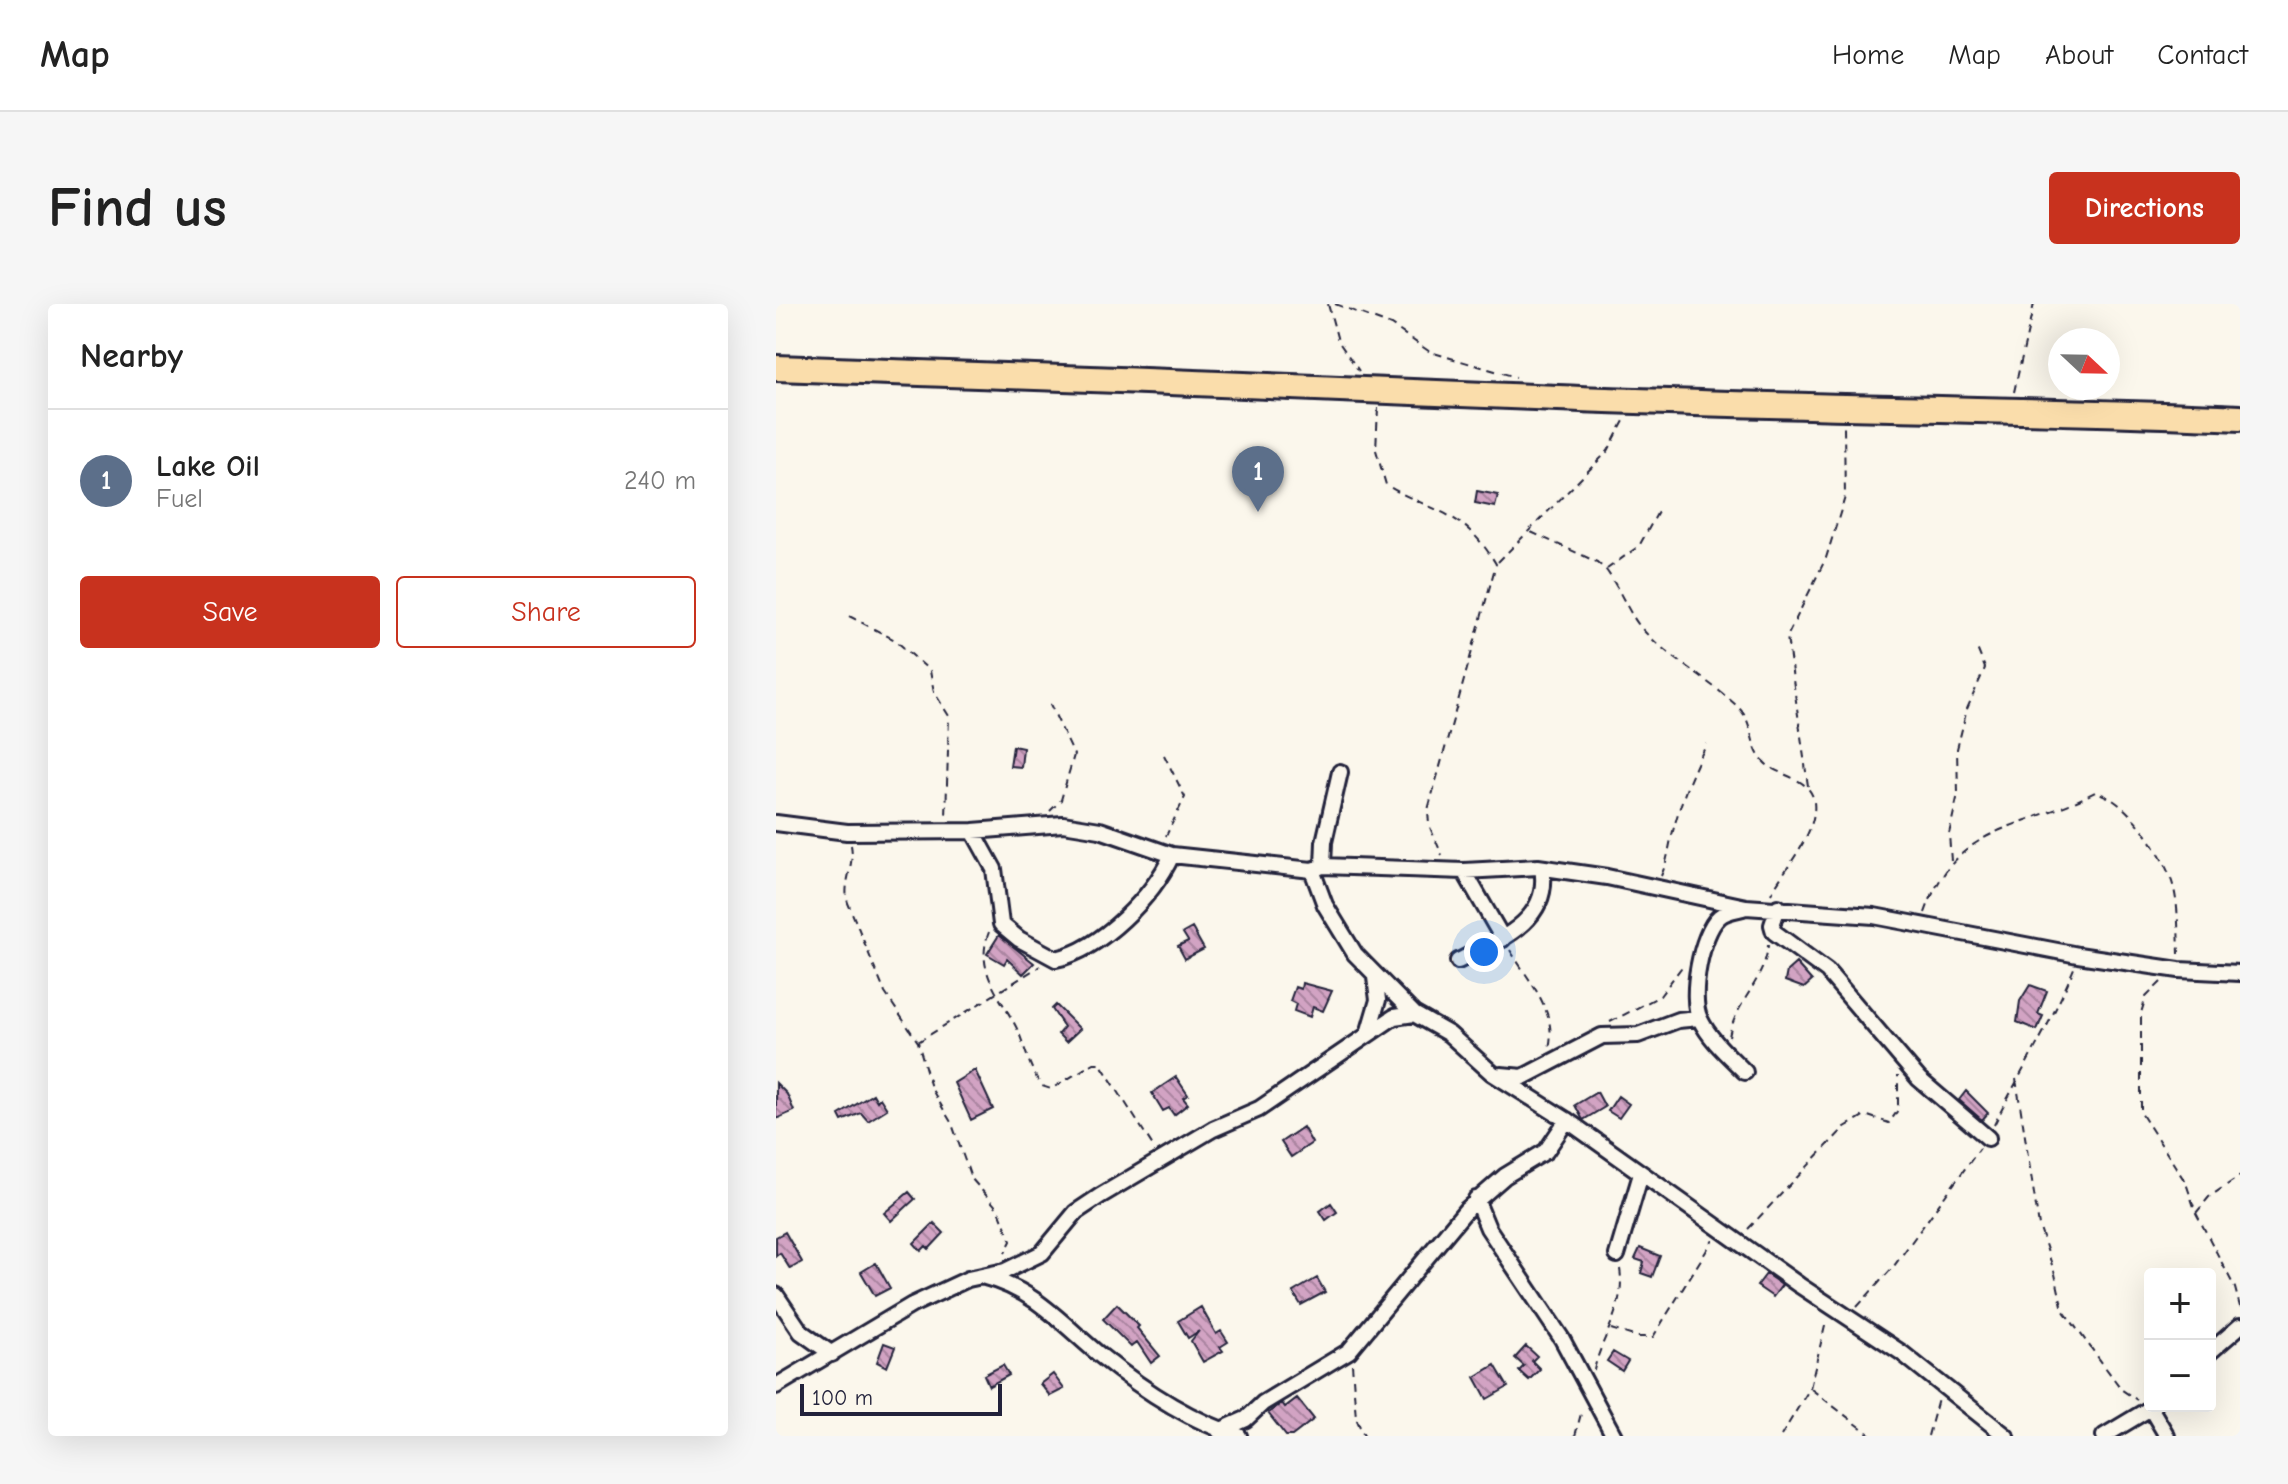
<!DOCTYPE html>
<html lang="en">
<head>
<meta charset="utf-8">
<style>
	:root { --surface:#fff; --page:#f6f6f6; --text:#222; --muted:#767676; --line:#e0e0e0; --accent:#c8321e }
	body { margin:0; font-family:"Comic Neue",sans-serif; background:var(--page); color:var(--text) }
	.controls { position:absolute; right:24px; bottom:24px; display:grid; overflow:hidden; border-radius:8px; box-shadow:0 8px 32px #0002 }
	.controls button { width:72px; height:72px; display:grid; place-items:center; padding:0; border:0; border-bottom:2px solid var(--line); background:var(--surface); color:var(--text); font:40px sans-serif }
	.compass { position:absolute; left:1272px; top:24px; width:72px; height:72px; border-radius:50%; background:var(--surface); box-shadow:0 8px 32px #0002; rotate:112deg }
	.scale { position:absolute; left:24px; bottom:20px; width:202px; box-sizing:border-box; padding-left:8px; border:4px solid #22223b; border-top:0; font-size:22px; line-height:28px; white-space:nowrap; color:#22223b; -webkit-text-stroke:6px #fbf7ec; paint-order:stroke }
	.you { position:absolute; left:708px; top:648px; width:28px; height:28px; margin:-20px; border:6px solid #fff; border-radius:50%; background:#1a73e8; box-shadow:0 0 0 12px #1a73e833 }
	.badge { display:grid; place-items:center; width:52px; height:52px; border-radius:50%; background:var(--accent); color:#fff; font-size:26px; font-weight:700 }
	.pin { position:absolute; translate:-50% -66px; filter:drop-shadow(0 2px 4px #0008) }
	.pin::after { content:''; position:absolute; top:42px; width:28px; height:24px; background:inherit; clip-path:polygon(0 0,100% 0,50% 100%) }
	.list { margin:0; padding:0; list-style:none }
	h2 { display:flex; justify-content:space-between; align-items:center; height:104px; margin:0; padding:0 32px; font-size:34px }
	h2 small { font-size:26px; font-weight:400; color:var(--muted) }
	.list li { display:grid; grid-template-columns:52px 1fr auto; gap:24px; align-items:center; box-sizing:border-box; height:144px; padding:0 32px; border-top:2px solid var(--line) }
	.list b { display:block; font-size:30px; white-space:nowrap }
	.list p { margin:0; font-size:26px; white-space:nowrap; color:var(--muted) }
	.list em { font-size:26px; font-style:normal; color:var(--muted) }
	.actions { display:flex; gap:16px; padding:24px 32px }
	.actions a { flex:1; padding:18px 0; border:2px solid var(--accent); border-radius:8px; text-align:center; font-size:28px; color:var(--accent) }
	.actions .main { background:var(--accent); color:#fff }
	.map { position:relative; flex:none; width:1464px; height:1132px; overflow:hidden; border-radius:8px }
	header { display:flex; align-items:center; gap:48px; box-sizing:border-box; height:112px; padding:0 40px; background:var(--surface); border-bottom:2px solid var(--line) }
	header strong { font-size:38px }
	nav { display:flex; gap:44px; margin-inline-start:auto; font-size:28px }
	.intro { display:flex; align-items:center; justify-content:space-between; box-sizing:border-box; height:192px; padding:0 48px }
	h1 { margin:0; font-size:56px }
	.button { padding:20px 36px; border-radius:8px; background:var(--accent); color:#fff; font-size:28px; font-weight:700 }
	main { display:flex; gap:48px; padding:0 48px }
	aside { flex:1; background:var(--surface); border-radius:8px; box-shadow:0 8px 32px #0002 }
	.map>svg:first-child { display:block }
</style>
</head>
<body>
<header>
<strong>Map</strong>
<nav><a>Home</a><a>Map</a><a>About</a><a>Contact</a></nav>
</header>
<div class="intro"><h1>Find us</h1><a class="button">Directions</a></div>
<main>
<aside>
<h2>Nearby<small></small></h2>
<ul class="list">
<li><span class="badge" style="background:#5c6f8a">1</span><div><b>Lake Oil</b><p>Fuel</p></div><em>240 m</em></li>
</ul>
<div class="actions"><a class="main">Save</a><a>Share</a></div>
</aside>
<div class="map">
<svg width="1464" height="1132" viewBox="0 0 1464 1132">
	<defs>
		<pattern id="building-back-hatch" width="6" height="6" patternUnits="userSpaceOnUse" patternTransform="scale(2)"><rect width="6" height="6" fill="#d2a3c3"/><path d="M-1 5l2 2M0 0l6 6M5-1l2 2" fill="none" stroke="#aa84a0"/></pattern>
	</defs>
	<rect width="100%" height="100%" fill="#fbf7ec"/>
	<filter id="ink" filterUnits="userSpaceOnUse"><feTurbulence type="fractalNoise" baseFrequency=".0125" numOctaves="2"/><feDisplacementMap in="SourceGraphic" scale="16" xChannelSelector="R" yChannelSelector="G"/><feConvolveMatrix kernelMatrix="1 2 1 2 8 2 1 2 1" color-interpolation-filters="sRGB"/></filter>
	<g filter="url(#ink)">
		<path fill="url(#building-back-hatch)" stroke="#22223b" stroke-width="2" d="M701 187 722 191 719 203 699 199Z
			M237 442 247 444 245 463 234 462Z
			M416 624 428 645 409 655 402 642 412 637 407 629Z
			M223 631 258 659 247 670 231 655 228 660 211 650Z
			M1020 659 1036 677 1028 684 1009 677 1011 667Z
			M526 679 556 687 547 707 537 703 534 713 518 707 520 700 514 697 519 683 525 685Z
			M1254 681 1271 687 1262 710 1267 712 1261 726 1241 718 1244 697Z
			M280 701 304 725 290 738 282 730 288 723 276 705Z
			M199 766 217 805 195 816 178 779Z
			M400 773 412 791 407 794 412 800 398 811 393 804 387 807 376 789Z
			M0 779 11 790 18 807 0 815Z
			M1190 787 1212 809 1206 816 1183 796Z
			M821 788 829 803 807 816 799 801Z
			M97 790 101 797 104 794 111 805 92 817 85 809 66 817 63 811Z
			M842 792 853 800 843 814 832 807Z
			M527 823 536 839 515 853 505 838Z
			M133 888 139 895 115 917 108 909Z
			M555 899 561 908 550 916 544 907Z
			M158 919 168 929 153 945 150 942 145 947 138 939Z
			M9 928 26 958 14 965 4 949 0 952V933Z
			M864 944 884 952 876 973 865 969 868 958 859 955Z
			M100 959 114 984 99 992 85 968Z
			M990 970 1006 981 997 993 981 982Z
			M541 974 549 988 525 1001 517 988Z
			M341 1000 363 1022 361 1024 384 1052 375 1059 361 1038 355 1043 327 1015Z
			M425 1003 440 1030 445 1027 452 1038 444 1043 447 1047 427 1058 415 1037 423 1027 412 1034 402 1017Z
			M108 1039 119 1043 111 1063 101 1058Z
			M750 1042 761 1052 756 1057 764 1065 753 1076 743 1067 748 1062 739 1054Z
			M837 1048 852 1057 846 1067 831 1057Z
			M227 1061 233 1071 213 1082 208 1071Z
			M719 1061 732 1083 711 1095 699 1073Z
			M277 1070 288 1085 274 1092 264 1080Z
			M521 1094 538 1115 516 1132H510L492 1109 506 1099 509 1103Z"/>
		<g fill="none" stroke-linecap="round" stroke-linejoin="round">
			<g stroke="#22223b" stroke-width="20">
				<path id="street" d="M0 519 71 528 197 527 287 520 324 526 396 551 536 566 547 562 688 567 762 563 831 573 970 603 1098 612 1302 651 1403 666 1464 669
					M197 527 218 565 225 620 243 635 280 655C326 645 377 592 396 551
					M547 562 548 538 564 468
					M536 566 549 601 579 650 638 710 673 730 716 769 792 817 1023 981 1126 1049 1230 1132
					M688 567 727 635
					M1002 603 996 621 998 628 1051 667 1143 775 1212 834
					M967 604C959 606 949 607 943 613 925 629 913 694 924 715 934 736 953 752 969 768
					M682 657C722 637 776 617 766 564
					M592 730 602 696 599 673
					M725 771 747 773 826 732 862 731 902 716 923 714
					M700 895 712 924 786 1035 838 1132
					M841 951 865 870
					M209 973C259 986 287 1021 325 1052 367 1086 412 1116 463 1132
					M0 991 25 1028 56 1050
					M1434 1048 1464 1022
					M0 1082 136 1001 192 975 229 967 266 949 300 908 324 892 437 825 483 805 618 713 638 710
					M1375 1105 1391 1132
					M443 1127 470 1115 487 1099 573 1047 690 906 729 872 770 847 791 816
					M1328 1132 1378 1102"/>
			</g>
			<g stroke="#22223b" stroke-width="30">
				<path id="highway" d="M0 64C253 72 505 82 758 93 993 104 1229 104 1464 114"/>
			</g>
			<path stroke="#22223b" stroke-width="2" stroke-dasharray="8 6" stroke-linecap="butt" d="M552 0 562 37 583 67
				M559 0 615 21 654 48 740 73
				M1238 88 1258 0
				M602 104 600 146 610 181C659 210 687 205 720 260L652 506 653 521 666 551
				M755 228 821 258 830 266C843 283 854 313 868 327 894 355 934 376 963 404 978 419 973 443 988 458 1002 473 1035 473 1038 498 1042 529 1009 563 995 590
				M722 258 832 147 849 115
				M831 265 863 242 882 208
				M73 312 119 336 154 367 158 388 173 412 170 514
				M388 451 409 493 390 532
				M1032 482 1011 333 1050 254 1069 193 1068 123
				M274 507 285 496 298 451 274 400
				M75 541C79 562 66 579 72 599L109 689 142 738 155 784 176 820 195 874 223 906 235 937 229 949
				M1175 557 1173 530 1182 490 1181 445 1191 405 1209 364 1200 342
				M885 572C891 558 892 549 895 535 903 502 915 469 931 440
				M1149 609C1180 518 1245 527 1319 488 1351 495 1384 546 1395 575 1403 596 1402 627 1403 650
				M213 628C197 669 228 695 243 729 250 747 254 766 266 782L275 785 318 759H324L377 842
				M734 646C752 676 782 708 773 744
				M1385 678 1370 693 1365 709V809L1410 879 1420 909 1459 984 1464 1003
				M834 718 884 692 908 660
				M953 733C959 698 989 677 992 641
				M142 738 264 662
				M1240 775 1263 922 1279 970 1287 1006 1346 1086 1361 1096
				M1218 821C1244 768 1276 719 1298 664
				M1420 909 1433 893 1464 872
				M972 925 1069 823 1089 811 1113 819 1122 806V771
				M1081 1003 1118 962 1204 844
				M835 1025 861 1033H877L937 936
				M576 1060 580 1114 588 1132
				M818 1066C826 1031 850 1003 844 965
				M1035 1085 1096 1132
				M799 1132 806 1106
				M1005 1132 1034 1084 1050 1018
				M1152 1132 1162 1095"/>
			<use href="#street" stroke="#fbf7ec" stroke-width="14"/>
			<use href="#highway" stroke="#faddab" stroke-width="24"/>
		</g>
	</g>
</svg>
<div class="controls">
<button>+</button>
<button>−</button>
</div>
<svg class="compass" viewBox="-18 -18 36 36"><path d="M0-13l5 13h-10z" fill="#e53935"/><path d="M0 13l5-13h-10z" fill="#767676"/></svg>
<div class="scale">100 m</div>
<div class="you"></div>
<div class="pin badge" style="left:482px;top:208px;background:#5c6f8a">1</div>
</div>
</main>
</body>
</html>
